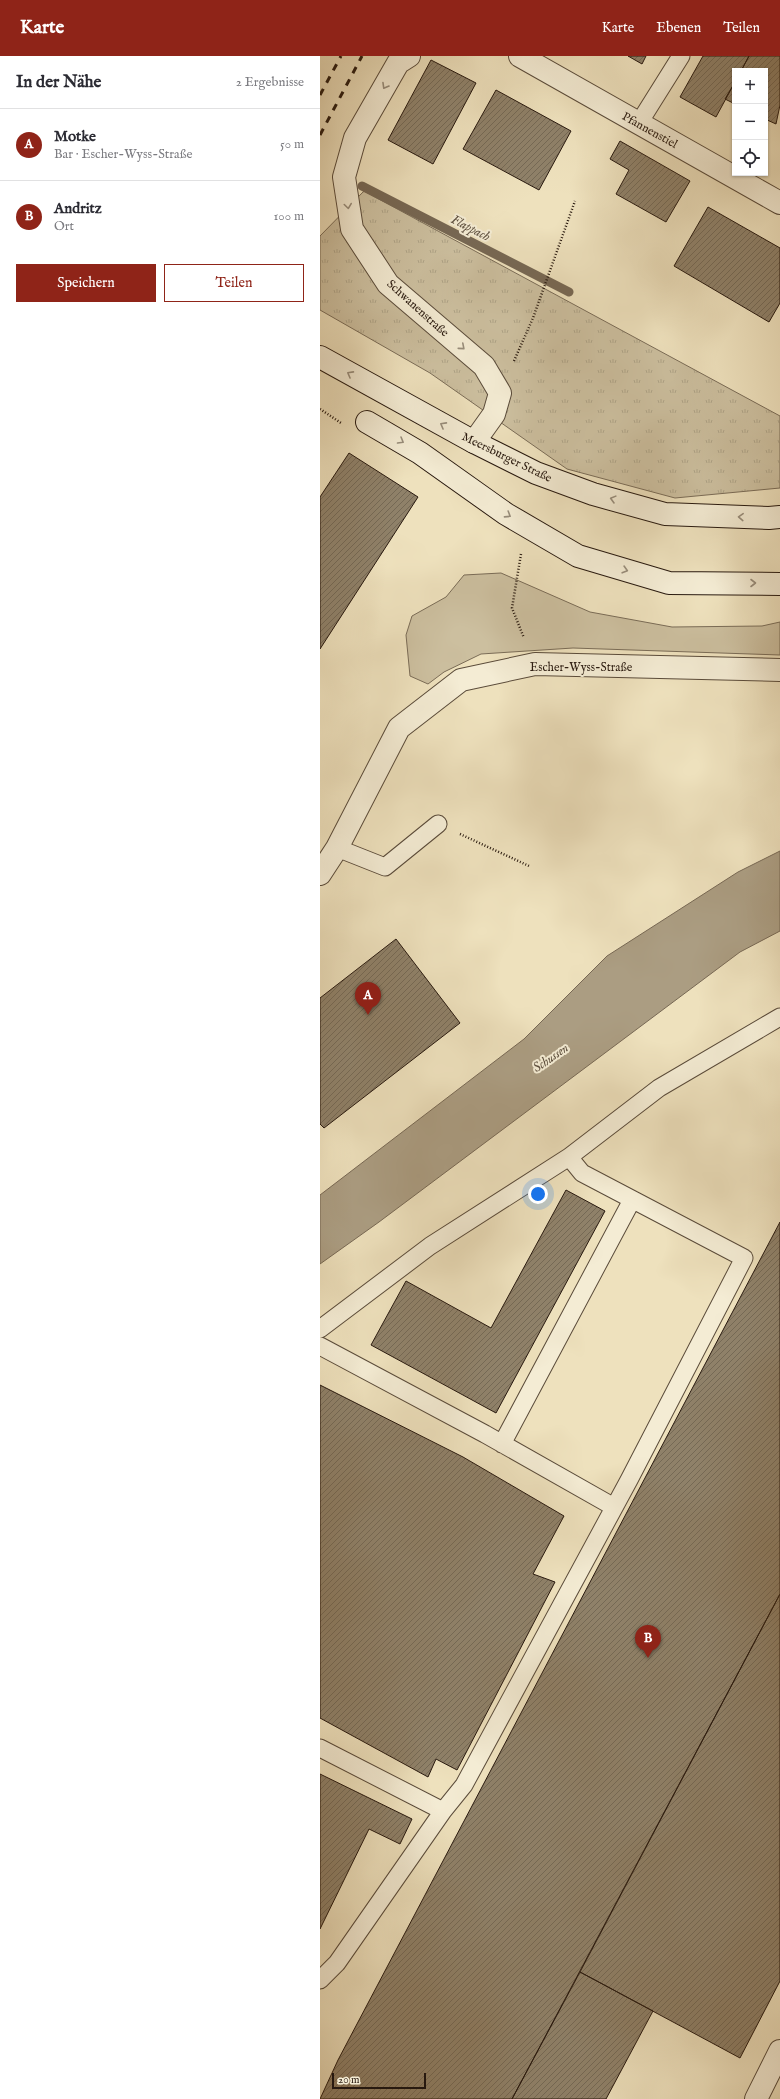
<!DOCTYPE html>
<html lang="de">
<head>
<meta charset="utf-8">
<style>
	:root { --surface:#fff; --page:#f7f7f7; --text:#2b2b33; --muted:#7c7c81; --line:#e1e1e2; --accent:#8f2418 }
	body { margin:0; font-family:"IM FELL English",serif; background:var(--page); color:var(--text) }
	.controls { position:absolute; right:12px; top:12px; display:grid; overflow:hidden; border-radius:0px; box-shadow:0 1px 3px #0004 }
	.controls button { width:36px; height:36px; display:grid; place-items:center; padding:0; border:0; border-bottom:1px solid var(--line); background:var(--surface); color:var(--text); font:20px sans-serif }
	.scale { position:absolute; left:12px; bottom:10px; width:94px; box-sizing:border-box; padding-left:4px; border:2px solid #28190f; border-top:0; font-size:11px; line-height:14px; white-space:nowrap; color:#28190f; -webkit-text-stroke:3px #f4ecd4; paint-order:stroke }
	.you { position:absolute; left:218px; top:1138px; width:14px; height:14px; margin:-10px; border:3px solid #fff; border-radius:50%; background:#1a73e8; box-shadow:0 0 0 6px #1a73e833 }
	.badge { display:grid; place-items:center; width:26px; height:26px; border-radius:50%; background:var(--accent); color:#fff; font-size:13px; font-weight:700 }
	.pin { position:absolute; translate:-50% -33px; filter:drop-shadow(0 1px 2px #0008) }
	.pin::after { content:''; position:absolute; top:21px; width:14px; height:12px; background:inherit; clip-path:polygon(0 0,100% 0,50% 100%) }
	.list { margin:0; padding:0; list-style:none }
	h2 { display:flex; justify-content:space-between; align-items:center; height:52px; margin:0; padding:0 16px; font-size:17px }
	h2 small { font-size:13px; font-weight:400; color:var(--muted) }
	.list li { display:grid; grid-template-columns:26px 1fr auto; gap:12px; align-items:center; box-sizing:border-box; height:72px; padding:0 16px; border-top:1px solid var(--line) }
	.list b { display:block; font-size:15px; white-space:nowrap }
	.list p { margin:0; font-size:13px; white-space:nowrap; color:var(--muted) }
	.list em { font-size:13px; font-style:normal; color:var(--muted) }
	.actions { display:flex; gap:8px; padding:12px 16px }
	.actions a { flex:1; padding:9px 0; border:1px solid var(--accent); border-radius:0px; text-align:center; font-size:14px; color:var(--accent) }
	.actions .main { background:var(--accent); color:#fff }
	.icon { flex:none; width:22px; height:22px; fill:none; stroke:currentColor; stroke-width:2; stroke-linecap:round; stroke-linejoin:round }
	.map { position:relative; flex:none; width:460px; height:2043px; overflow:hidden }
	header { display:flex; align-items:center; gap:24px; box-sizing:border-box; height:56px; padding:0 20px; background:var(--accent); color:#fff }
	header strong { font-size:19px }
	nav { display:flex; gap:22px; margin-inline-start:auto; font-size:14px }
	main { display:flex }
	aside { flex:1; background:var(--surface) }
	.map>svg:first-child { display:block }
</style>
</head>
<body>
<header>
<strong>Karte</strong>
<nav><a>Karte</a><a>Ebenen</a><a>Teilen</a></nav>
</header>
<main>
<aside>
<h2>In der Nähe<small>2 Ergebnisse</small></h2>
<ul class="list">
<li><span class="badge">A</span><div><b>Motke</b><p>Bar · Escher-Wyss-Straße</p></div><em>50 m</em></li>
<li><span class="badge">B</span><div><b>Andritz</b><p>Ort</p></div><em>100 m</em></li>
</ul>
<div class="actions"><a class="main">Speichern</a><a>Teilen</a></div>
</aside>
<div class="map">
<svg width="460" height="2043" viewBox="0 0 460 2043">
	<defs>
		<pattern id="park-tufts" width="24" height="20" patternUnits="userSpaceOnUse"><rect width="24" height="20" fill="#ccbf9f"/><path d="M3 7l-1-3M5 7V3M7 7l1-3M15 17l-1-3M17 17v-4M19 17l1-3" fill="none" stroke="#afa488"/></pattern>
		<pattern id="building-hatch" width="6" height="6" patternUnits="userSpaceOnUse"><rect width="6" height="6" fill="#8f8169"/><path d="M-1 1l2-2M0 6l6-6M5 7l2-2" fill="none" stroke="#756955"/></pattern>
	</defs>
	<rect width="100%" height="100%" fill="#eee1bd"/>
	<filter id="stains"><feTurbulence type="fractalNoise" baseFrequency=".005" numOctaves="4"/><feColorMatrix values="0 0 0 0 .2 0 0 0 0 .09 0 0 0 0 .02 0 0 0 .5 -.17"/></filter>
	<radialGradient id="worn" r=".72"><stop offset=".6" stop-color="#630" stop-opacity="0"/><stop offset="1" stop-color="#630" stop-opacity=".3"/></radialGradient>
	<path fill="#ccbf9f" stroke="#7a6c57" d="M181 517 270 556 352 571 442 570 460 566V599L253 592 161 598 124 616 108 628 90 620 86 579 92 560 126 541 144 519Z"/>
	<path fill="url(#park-tufts)" stroke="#7a6c57" d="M44 135 460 360V432L355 442 247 413 110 317 0 254V180Z"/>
	<path fill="#ab9d82" stroke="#776854" d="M460 795V875L420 896 59 1166 0 1208V1139L204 983 287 900 418 816Z"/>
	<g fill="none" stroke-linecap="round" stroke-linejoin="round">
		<path stroke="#776854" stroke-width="9" d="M42 130 249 236"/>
	</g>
	<path fill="url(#building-hatch)" stroke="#28190f" d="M308 0H326L322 8Z
		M383 0H429L421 15H415V26L396 61 360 41Z
		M429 0H460V49L456 68 445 63V15H421Z
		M111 4 156 27 113 108 68 84Z
		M415 26V48L405 43Z
		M176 34 251 75 219 134 143 93Z
		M300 85 370 125 346 166 296 138 309 114 290 103Z
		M388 151 460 192V247L449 266 354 210Z
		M29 397 98 441 0 593V441Z
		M76 883 140 967 4 1072 0 1068V942Z
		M246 1134 285 1155 176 1357 51 1289 86 1225 171 1272Z
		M460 1166V1538L192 2043H0L18 2004Z
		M0 1329 143 1401 244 1460 213 1518 235 1526 137 1714 116 1703 108 1721 0 1662Z
		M460 1538V1925L420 2002 260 1916Z
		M0 1718 92 1763 80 1788 49 1773 0 1873Z
		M260 1916 333 1955 286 2043H192Z"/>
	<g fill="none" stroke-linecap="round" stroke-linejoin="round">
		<g stroke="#5a4b3a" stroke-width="19">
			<path id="lane" d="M319 67 361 0
				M17 792 65 811 118 768
				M0 1273 110 1190 249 1101 339 1032 460 961
				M0 1290 165 1378 294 1451
				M182 1388 312 1144
				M0 1692 123 1755
				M0 1924 17 1907 123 1755 144 1729 309 1424 424 1202 262 1117 249 1101"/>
		</g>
		<g stroke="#5a4b3a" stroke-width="24">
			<path id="street" d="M89 0 78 7 35 82 24 121 32 173 68 228 164 310 180 337 174 358 154 386
				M200 0 460 147
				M0 818 17 792 79 672 141 624 215 608 460 614
				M436 2043 460 1995"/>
		</g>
		<g stroke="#28190f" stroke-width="24">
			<path id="secondary" d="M0 301 154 386 216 417 273 438 345 458 449 462 460 461
				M47 366 100 397 186 458 258 500 349 527 460 528"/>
		</g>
		<path stroke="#28190f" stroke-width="2.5" stroke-dasharray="1 2" stroke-linecap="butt" d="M194 305 213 262 255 145
			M0 353 21 367
			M201 498 192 552 204 582
			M140 778 209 810"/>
		<use href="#lane" stroke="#f4ecd4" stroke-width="17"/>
		<use href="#street" stroke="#f4ecd4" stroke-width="22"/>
		<use href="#secondary" stroke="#f4ecd4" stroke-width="22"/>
		<path stroke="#28190f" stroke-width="3" stroke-dasharray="7 7" stroke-linecap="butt" d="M0 39 21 0
			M0 79 42 0"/>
	</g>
	<defs><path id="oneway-chevron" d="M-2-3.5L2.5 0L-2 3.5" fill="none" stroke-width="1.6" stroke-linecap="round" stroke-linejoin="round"/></defs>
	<g stroke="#988d7b">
		<use href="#oneway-chevron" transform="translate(65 30) rotate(120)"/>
		<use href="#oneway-chevron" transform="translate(28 150) rotate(82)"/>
		<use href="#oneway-chevron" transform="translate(142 291) rotate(41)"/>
		<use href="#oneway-chevron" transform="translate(30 318) rotate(-151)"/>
		<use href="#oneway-chevron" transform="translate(123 369) rotate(-151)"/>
		<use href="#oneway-chevron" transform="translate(81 385) rotate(30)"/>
		<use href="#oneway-chevron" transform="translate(293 443) rotate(-165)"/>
		<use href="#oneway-chevron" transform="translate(188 459) rotate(32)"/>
		<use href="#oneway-chevron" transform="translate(421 461) rotate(-177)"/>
		<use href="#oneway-chevron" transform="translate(305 514) rotate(16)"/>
		<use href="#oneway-chevron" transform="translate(433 527)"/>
	</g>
	<g text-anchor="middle" stroke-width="4" stroke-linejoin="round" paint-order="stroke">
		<g font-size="12" fill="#28190f" stroke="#f4ecd4">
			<text transform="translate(330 74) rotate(29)" y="4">Pfannenstiel</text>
			<text transform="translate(98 252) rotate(42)" y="4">Schwanenstraße</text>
			<text transform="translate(187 401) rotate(26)" y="4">Meersburger Straße</text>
			<text x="261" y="615">Escher-Wyss-Straße</text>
		</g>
		<g font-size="13" font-style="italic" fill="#5c4e3d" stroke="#f4ecd4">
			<text transform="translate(151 171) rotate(27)" y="5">Flappach</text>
			<text transform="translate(230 1001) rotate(-35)" y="5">Schussen</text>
		</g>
	</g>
	<rect width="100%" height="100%" filter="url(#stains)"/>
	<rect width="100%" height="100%" fill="url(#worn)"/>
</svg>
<div class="controls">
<button>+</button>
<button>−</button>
<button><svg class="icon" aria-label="locate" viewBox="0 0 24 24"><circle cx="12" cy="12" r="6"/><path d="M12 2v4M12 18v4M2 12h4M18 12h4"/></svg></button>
</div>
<div class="scale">20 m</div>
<div class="you"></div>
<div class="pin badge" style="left:48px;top:959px">A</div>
<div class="pin badge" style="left:328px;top:1602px">B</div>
</div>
</main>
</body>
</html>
